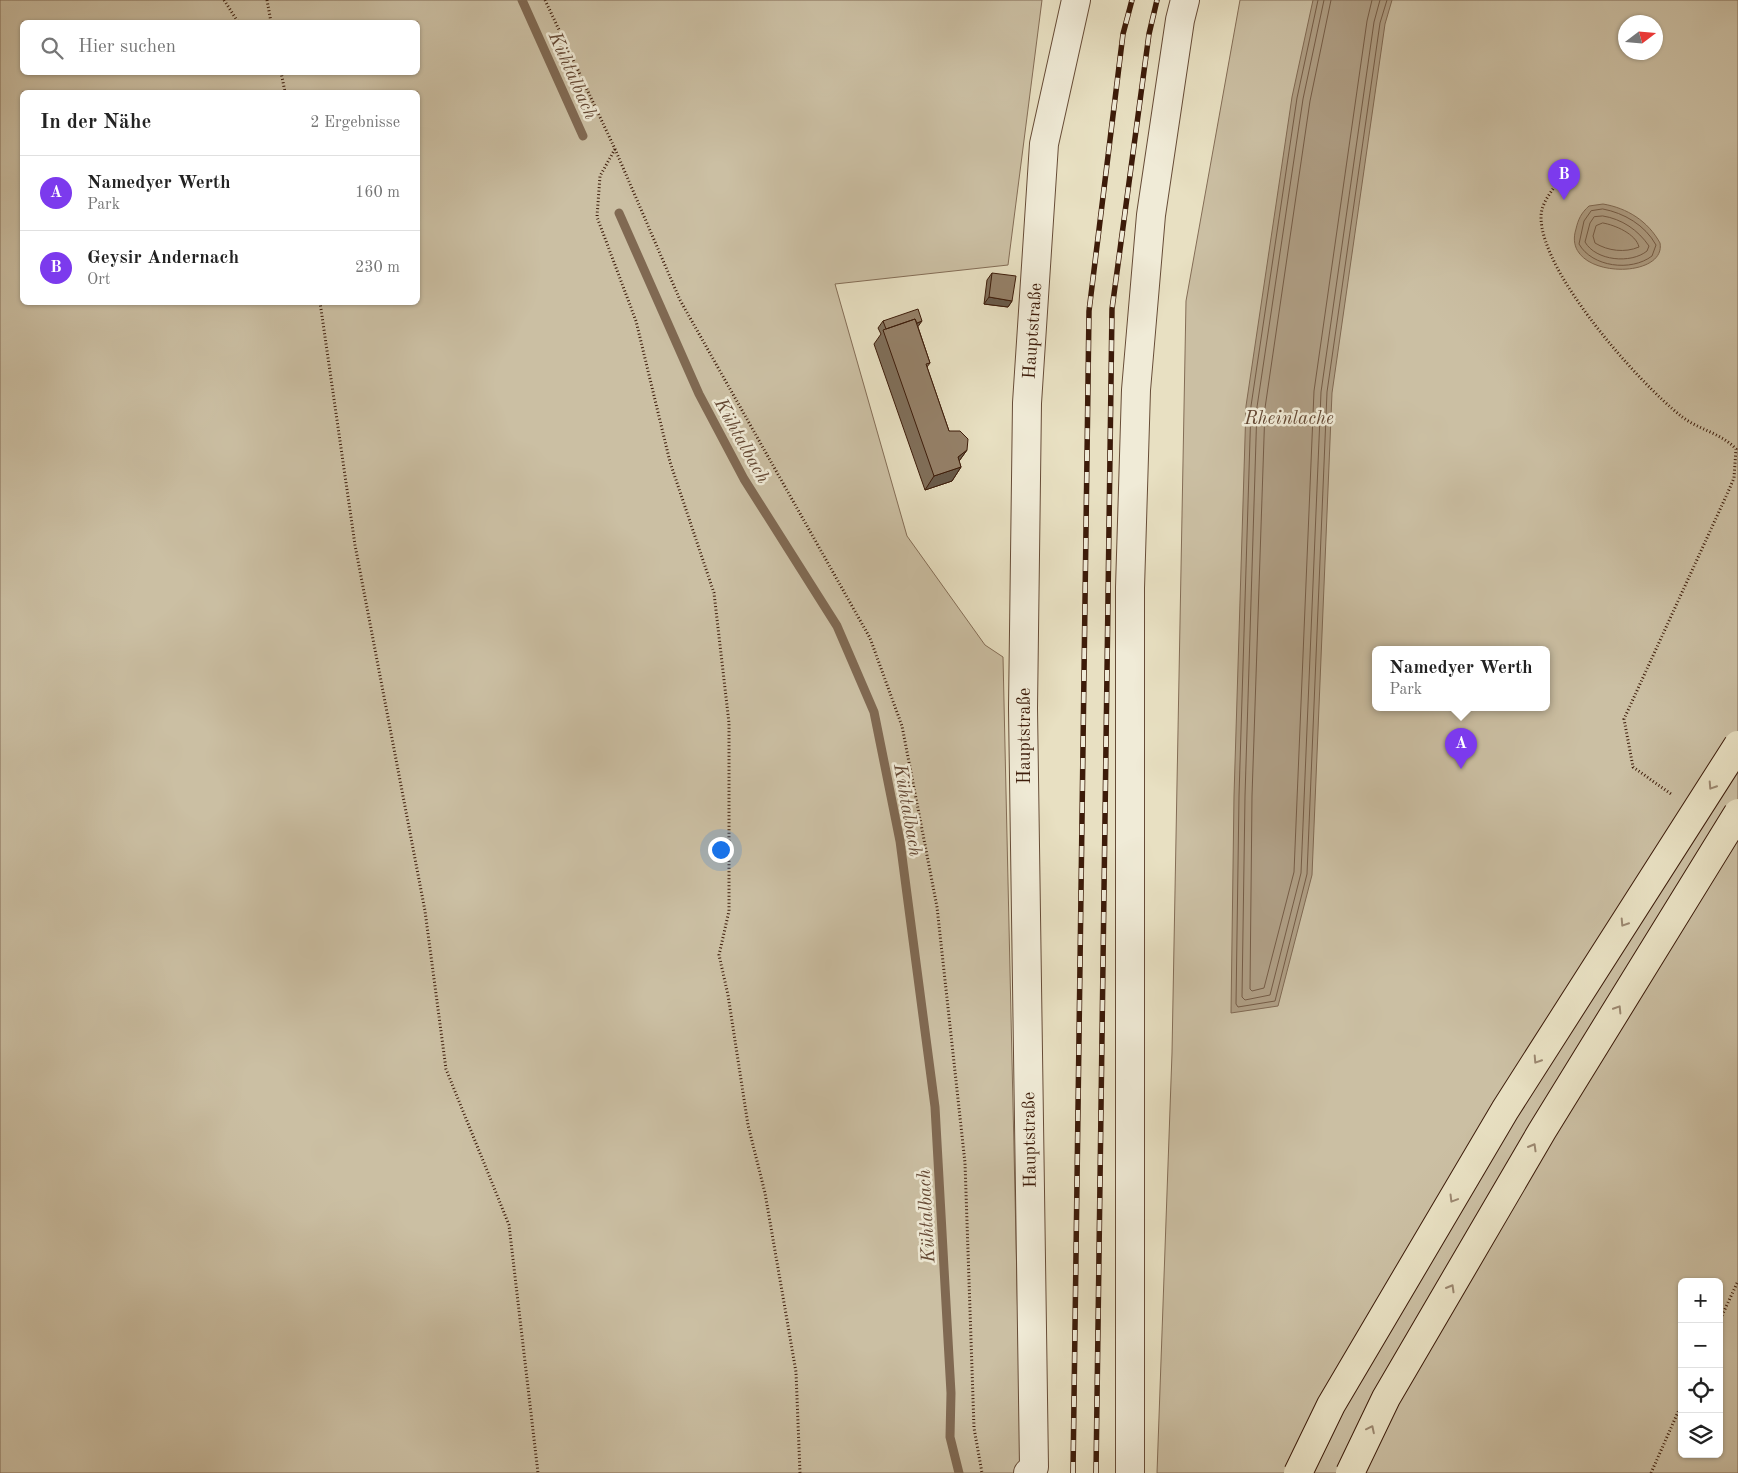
<!DOCTYPE html>
<html lang="de">
<head>
<meta charset="utf-8">
<style>
	:root { --surface:#fff; --page:#f6f6f6; --text:#222; --muted:#767676; --line:#e0e0e0; --accent:#7c3aed }
	body { margin:0; font-family:"Old Standard TT",serif; background:var(--page); color:var(--text) }
	.controls { position:absolute; right:15px; bottom:15px; display:grid; overflow:hidden; border-radius:8px; box-shadow:0 1px 4px #0004 }
	.controls button { width:45px; height:45px; display:grid; place-items:center; padding:0; border:0; border-bottom:1px solid var(--line); background:var(--surface); color:var(--text); font:25px sans-serif }
	.compass { position:absolute; left:1618px; top:15px; width:45px; height:45px; border-radius:50%; background:var(--surface); box-shadow:0 1px 4px #0004; rotate:74deg }
	.you { position:absolute; left:720px; top:849px; width:18px; height:18px; margin:-12px; border:4px solid #fff; border-radius:50%; background:#1a73e8; box-shadow:0 0 0 8px #1a73e833 }
	.badge { display:grid; place-items:center; width:32px; height:32px; border-radius:50%; background:var(--accent); color:#fff; font-size:16px; font-weight:700 }
	.pin { position:absolute; translate:-50% -41px; filter:drop-shadow(0 1px 2px #0008) }
	.pin::after { content:''; position:absolute; top:26px; width:18px; height:15px; background:inherit; clip-path:polygon(0 0,100% 0,50% 100%) }
	.popup { position:absolute; left:1372px; top:646px; width:178px; height:65px; box-sizing:border-box; display:grid; place-content:center; border-radius:8px; background:var(--surface); filter:drop-shadow(0 1px 4px #0005); font-size:16px; white-space:nowrap; color:var(--muted) }
	.popup b { font-size:19px; color:var(--text) }
	.popup::after { content:''; position:absolute; left:50%; top:100%; margin-left:-10px; border:10px solid transparent; border-top-color:var(--surface) }
	.list { margin:0; padding:0; list-style:none }
	h2 { display:flex; justify-content:space-between; align-items:center; height:65px; margin:0; padding:0 20px; font-size:21px }
	h2 small { font-size:16px; font-weight:400; color:var(--muted) }
	.list li { display:grid; grid-template-columns:32px 1fr auto; gap:15px; align-items:center; box-sizing:border-box; height:75px; padding:0 20px; border-top:1px solid var(--line) }
	.list b { display:block; font-size:19px; white-space:nowrap }
	.list p { margin:0; font-size:16px; white-space:nowrap; color:var(--muted) }
	.list em { font-size:16px; font-style:normal; color:var(--muted) }
	.icon { flex:none; width:28px; height:28px; fill:none; stroke:currentColor; stroke-width:2; stroke-linecap:round; stroke-linejoin:round }
	.map { position:relative; flex:none; width:1738px; height:1473px; overflow:hidden }
	.search { position:absolute; background:var(--surface); box-shadow:0 1px 4px #0004; left:20px; top:20px; width:400px; height:55px; display:flex; align-items:center; gap:12px; box-sizing:border-box; padding:0 18px; border-radius:8px; color:var(--muted); font-size:19px }
	.panel { position:absolute; background:var(--surface); box-shadow:0 1px 4px #0004; left:20px; top:90px; width:400px; height:215px; border-radius:8px }
	.map>svg:first-child { display:block }
</style>
</head>
<body>
<div class="map">
<svg width="1738" height="1473" viewBox="0 0 1738 1473">
	<rect width="100%" height="100%" fill="#e8e0c2"/>
	<filter id="stains"><feTurbulence type="fractalNoise" baseFrequency=".004" numOctaves="4"/><feColorMatrix values="0 0 0 0 .2 0 0 0 0 .09 0 0 0 0 .02 0 0 0 .5 -.17"/></filter>
	<radialGradient id="worn" r=".72"><stop offset=".6" stop-color="#630" stop-opacity="0"/><stop offset="1" stop-color="#630" stop-opacity=".3"/></radialGradient>
	<path fill="#cbbfa3" stroke="#846d56" fill-rule="evenodd" d="M0 0H1042L1008 265 835 284 907 536 985 645 1003 657 1021 1463 1025 1473H0ZM22 22H418V72H22ZM22 92H418V302H22Z
		M1240 0H1738V1473H1157L1172 1053 1186 301ZM1626 22H1656V52H1626ZM1376 650H1546V708H1376ZM1682 1282H1719V1454H1682Z"/>
	<path fill="#ae9d83" stroke="#806952" d="M1313 0H1392L1385 24 1332 393 1312 875 1278 1006 1231 1013 1234 796 1246 406 1292 97Z
		M1603 204C1627 208 1648 221 1660 243 1667 281 1560 279 1576 229 1578 220 1581 213 1589 206Z"/>
	<g fill="none" stroke-linecap="round" stroke-linejoin="round">
		<path stroke="#755c46" stroke-width="1" d="M1318 0 1297 98 1251 406 1239 796 1236 1004 1238 1007 1275 1001 1307 874 1327 392 1380 23 1387 0
			M1324 0 1303 99 1257 407 1245 796 1242 997 1245 1000 1270 995 1301 873 1321 392 1374 22 1380 0
			M1331 0 1310 101 1265 408 1252 796 1250 989 1252 991 1264 988 1294 872 1314 391 1367 21 1372 0
			M1603 209C1624 213 1645 225 1656 245L1652 256C1631 272 1592 267 1579 244L1584 221 1591 211Z
			M1603 216C1622 219 1638 230 1649 246L1647 251C1631 264 1596 261 1585 242L1590 223 1594 217Z
			M1603 223C1615 225 1636 234 1639 247 1625 253 1608 251 1595 243L1593 236 1596 226Z"/>
		<path stroke="#806952" stroke-width="9" d="M522 0 583 136
			M619 213 699 394 744 479 837 626 874 712 900 841 935 1107 951 1393 950 1437 959 1473"/>
		<g stroke="#674c37" stroke-width="30">
			<path id="minor" d="M1028 1473 1034 1467 1023 708 1027 403 1044 144 1076 0
				M1130 1473V588L1136 390 1151 215 1180 20 1185 0"/>
		</g>
		<path stroke="#3c1b09" stroke-width="3" stroke-dasharray="1 2.5" stroke-linecap="butt" d="M224 0 238 22
			M267 0 271 22
			M545 0 615 149 680 300 870 638 902 726 937 907 965 1163 974 1428 982 1473
			M281 72 285 92
			M615 149 600 176 597 217 636 321 670 462 714 593 729 723V911L719 955 728 995 748 1125 765 1193 796 1372 800 1473
			M1555 186C1549 195 1541 205 1541 217 1541 273 1638 382 1681 416 1699 430 1721 433 1736 449L1734 478 1728 492 1624 719 1633 767 1671 794
			M320 302 355 545 425 911 446 1069 509 1225 538 1473
			M1719 1322 1738 1281
			M1651 1473 1682 1403"/>
		<use href="#minor" stroke="#f0ebd7" stroke-width="28"/>
		<g stroke="#3c1b09" stroke-width="5.5">
			<path id="rail" d="M1073 1473 1089 311 1123 34 1132 0
				M1096 1473 1112 309 1149 34 1157 0"/>
		</g>
		<use href="#rail" stroke="#f0ebd7" stroke-width="4" stroke-dasharray="11" stroke-linecap="butt"/>
		<g stroke="#3c1b09" stroke-width="30" stroke-linecap="butt">
			<path id="highway-bridge" d="M1298 1473 1331 1405 1505 1110 1738 745
				M1350 1473 1386 1398 1542 1131 1738 813"/>
		</g>
		<use href="#highway-bridge" stroke="#e8e0c2" stroke-width="28"/>
	</g>
	<path fill="#806f5a" stroke="#3c1b09" d="M992 273 1012 301 1008 307 984 304 987 280Z
		M883 321 918 327 930 363 927 367 949 431 967 450 959 461 961 467 952 481 925 490 874 344 881 334 878 328Z"/>
	<path fill="#685a4a" stroke="#3c1b09" d="M989 297 1012 301 1008 307 984 304Z
		M922 321 917 328 886 337Z
		M967 450 957 464 958 457Z
		M961 467 952 481 925 490 934 476Z"/>
	<path fill="#958169" stroke="#3c1b09" d="M992 273 1016 276 1012 301 989 297Z
		M918 309 922 321 917 323 915 319 886 329 883 321Z
		M915 319 930 363 926 364 949 431H960L968 439 967 450 958 457 961 467 934 476 883 330Z"/>
	<defs><path id="oneway-chevron" d="M-2-3.5L2.5 0L-2 3.5" fill="none" stroke-width="1.6" stroke-linecap="round" stroke-linejoin="round" transform="scale(1.25)"/></defs>
	<g stroke="#9b876f">
		<use href="#oneway-chevron" transform="translate(1712 786) rotate(123)"/>
		<use href="#oneway-chevron" transform="translate(1624 923) rotate(123)"/>
		<use href="#oneway-chevron" transform="translate(1618 1009) rotate(-58)"/>
		<use href="#oneway-chevron" transform="translate(1537 1060) rotate(123)"/>
		<use href="#oneway-chevron" transform="translate(1533 1147) rotate(-60)"/>
		<use href="#oneway-chevron" transform="translate(1453 1199) rotate(121)"/>
		<use href="#oneway-chevron" transform="translate(1451 1288) rotate(-60)"/>
		<use href="#oneway-chevron" transform="translate(1371 1429) rotate(-64)"/>
	</g>
	<g text-anchor="middle" stroke-width="5" stroke-linejoin="round" paint-order="stroke">
		<g font-size="18" fill="#3c1b09" stroke="#f0ebd7">
			<text transform="translate(1032 331) rotate(-86)" y="6">Hauptstraße</text>
			<text transform="translate(1024 736) rotate(-90)" y="6">Hauptstraße</text>
			<text transform="translate(1029 1140) rotate(-91)" y="6">Hauptstraße</text>
		</g>
		<g font-size="19" font-style="italic" fill="#644834" stroke="#f0ebd7">
			<text transform="translate(574 75) rotate(66)" y="7">Kühtalbach</text>
			<text x="1289" y="424">Rheinlache</text>
			<text transform="translate(743 440) rotate(61)" y="7">Kühtalbach</text>
			<text transform="translate(909 810) rotate(80)" y="7">Kühtalbach</text>
			<text transform="translate(925 1216) rotate(-93)" y="7">Kühtalbach</text>
		</g>
	</g>
	<rect width="100%" height="100%" filter="url(#stains)"/>
	<rect width="100%" height="100%" fill="url(#worn)"/>
</svg>
<div class="controls">
<button>+</button>
<button>−</button>
<button><svg class="icon" aria-label="locate" viewBox="0 0 24 24"><circle cx="12" cy="12" r="6"/><path d="M12 2v4M12 18v4M2 12h4M18 12h4"/></svg></button>
<button><svg class="icon" aria-label="layers" viewBox="0 0 24 24"><path d="M12 4l9 5-9 5-9-5zM3 14l9 5 9-5"/></svg></button>
</div>
<svg class="compass" viewBox="-18 -18 36 36"><path d="M0-13l5 13h-10z" fill="#e53935"/><path d="M0 13l5-13h-10z" fill="#767676"/></svg>
<div class="you"></div>
<div class="pin badge" style="left:1461px;top:769px">A</div>
<div class="popup"><b>Namedyer Werth</b>Park</div>
<div class="pin badge" style="left:1564px;top:200px">B</div>
<div class="search"><svg class="icon" aria-label="search" viewBox="0 0 24 24"><circle cx="10" cy="10" r="6"/><path d="M15 15l6 6"/></svg>Hier suchen</div>
<section class="panel">
<h2>In der Nähe<small>2 Ergebnisse</small></h2>
<ul class="list">
<li><span class="badge">A</span><div><b>Namedyer Werth</b><p>Park</p></div><em>160 m</em></li>
<li><span class="badge">B</span><div><b>Geysir Andernach</b><p>Ort</p></div><em>230 m</em></li>
</ul>
</section>
</div>
</body>
</html>
